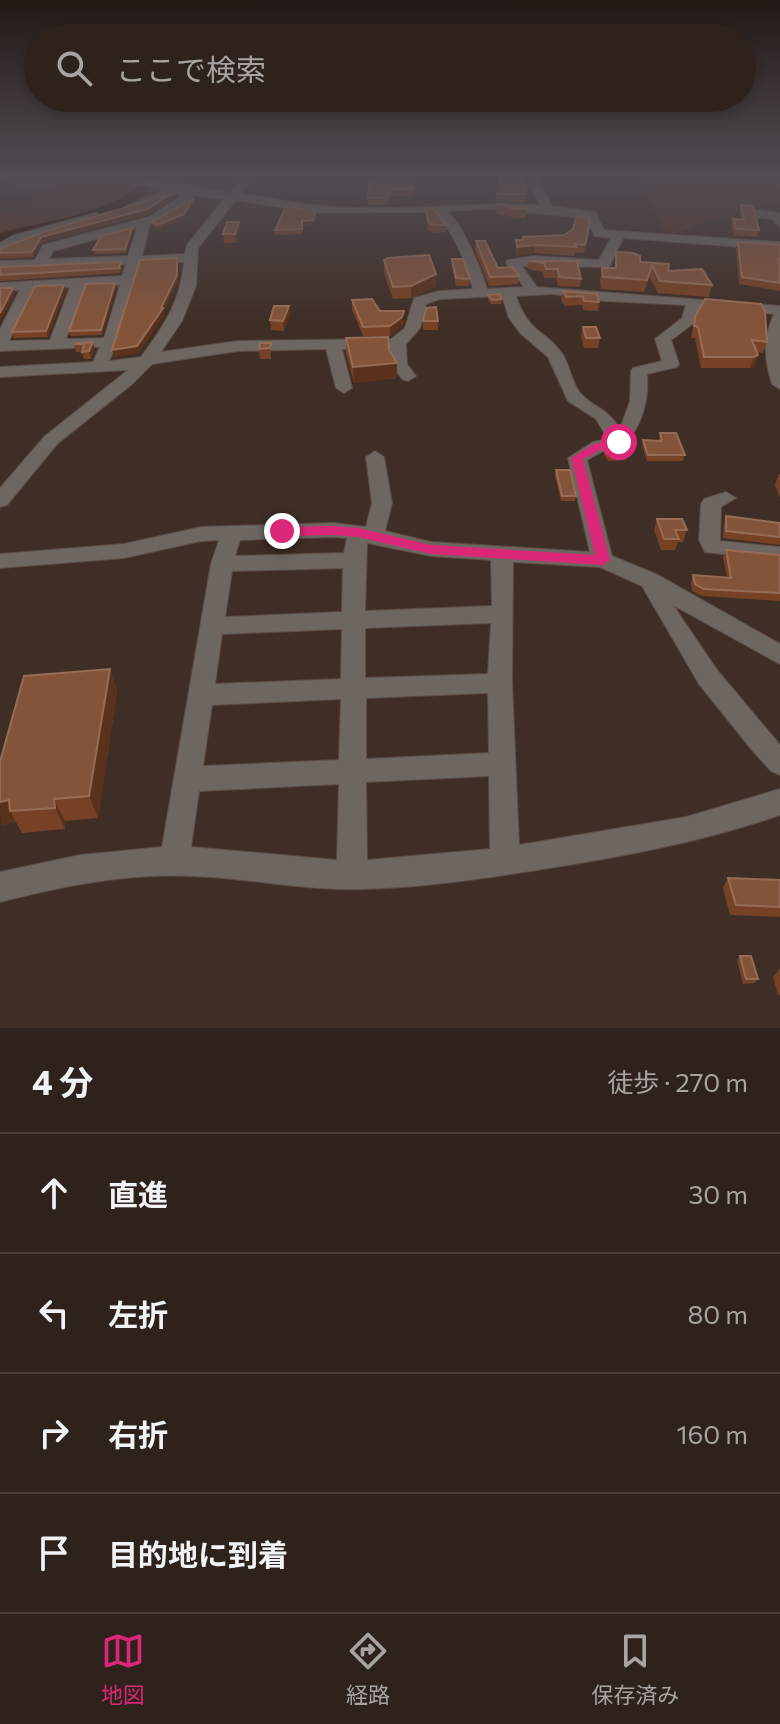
<!DOCTYPE html>
<html lang="ja">
<head>
<meta charset="utf-8">
<style>
	:root { --surface:#2f221c; --page:#372a25; --text:#f1f3f6; --muted:#a7a4a3; --line:#4a3f3b; --accent:#db2777 }
	body { margin:0; font-family:Commissioner,"Noto Sans JP",sans-serif; background:var(--page); color:var(--text) }
	.stop { position:absolute; width:24px; height:24px; margin:-18px; border:6px solid #db2777; border-radius:50%; background:#fff }
	.stop.end { background:#db2777; border-color:#fff; box-shadow:0 2px 8px #0008 }
	.list { margin:0; padding:0; list-style:none }
	h2 { display:flex; justify-content:space-between; align-items:center; height:104px; margin:0; padding:0 32px; font-size:34px }
	h2 small { font-size:26px; font-weight:400; color:var(--muted) }
	.list li { display:grid; grid-template-columns:52px 1fr auto; gap:24px; align-items:center; box-sizing:border-box; height:120px; padding:0 32px; border-top:2px solid var(--line) }
	.list b { display:block; font-size:30px; white-space:nowrap }
	.list em { font-size:26px; font-style:normal; color:var(--muted) }
	.icon { flex:none; width:44px; height:44px; fill:none; stroke:currentColor; stroke-width:2; stroke-linecap:round; stroke-linejoin:round }
	.map { position:relative; flex:none; width:780px; height:1028px; overflow:hidden }
	.search { position:absolute; background:var(--surface); box-shadow:0 4px 12px #0003; left:24px; right:24px; top:24px; height:88px; display:flex; align-items:center; gap:20px; box-sizing:border-box; padding:0 28px; border-radius:44px; color:var(--muted); font-size:30px }
	.sheet { height:584px; background:var(--surface) }
	nav { display:flex; justify-content:space-around; align-items:center; box-sizing:border-box; height:112px; border-top:2px solid var(--line); background:var(--surface); font-size:22px; color:var(--muted) }
	nav a { display:grid; justify-items:center; gap:4px }
	nav .on { color:var(--accent) }
	.map>svg:first-child { display:block }
</style>
</head>
<body>
<div class="map">
<svg width="780" height="1028" viewBox="0 0 780 1028">
	<rect width="100%" height="100%" fill="#3f2e26"/>
	<path fill="#563323" d="M31 176H194C143 213 62 224 0 234V215L58 188H24L12 182Z
		M636 176H780V205C743 203 703 224 667 237L646 187Z"/>
	<g fill="none" stroke-linecap="round" stroke-linejoin="round">
		<path fill="#2f1203" fill-rule="evenodd" d="M149 176H162C129 223 53 228 0 241V233C44 221 120 213 149 176Z"/>
		<g stroke="#5d4d45" stroke-width="2">
			<path id="minor" d="M0 176 134 177 230 193 243 176H254L241 194C265 196 289 203 313 205 388 214 465 201 540 205L526 176H536L552 206 595 212 604 230 780 242V250L623 238 609 267 522 266 537 287 780 306V389L772 384C764 359 763 338 774 314L700 307 694 323 671 340 679 364 677 367 647 374C649 403 642 423 625 446L605 450 587 460 612 556 658 575 780 644V664L673 605 717 670 780 745V775L771 771 752 750 699 684 642 586 600 567 513 562 512 683 519 845 686 817 780 789V815C699 843 616 858 531 871 475 880 418 888 362 889 305 891 249 878 192 876 128 873 63 886 0 902V872L80 855 162 847 211 564 219 540 201 541 124 558 0 568V554L124 544 201 527 334 523 366 527 372 503 366 457 375 451 384 457 392 503 385 531 431 542 590 552 568 458 593 442 608 439 596 419 568 401 548 357 520 333 509 318 502 296 440 299 426 304 420 328 406 344 407 364 416 376 408 381 402 379 391 364V349H342L352 388 344 393 336 388 326 349 238 351 152 364 131 385 57 444 7 505 0 507V488L45 436 128 370 0 377V367L93 362 100 347 0 351V329L20 290 0 291V283L122 276 126 264 0 269V261L35 260 43 245 149 217 180 197 176 193 130 212 126 210V206L165 190 134 183 0 179ZM191 195 224 199 187 245 185 254 142 256 150 224 190 203ZM236 200 314 213 433 212C454 230 466 263 473 289L439 291 414 298 405 328 391 339 238 341 161 352 182 321 196 286 198 248ZM488 209 586 218 595 236 611 238 599 260 534 256 508 260 506 263 524 287 487 289C481 268 463 225 447 211ZM137 228 128 256 49 259 53 251ZM184 262C181 301 163 327 141 357L109 361 118 342 139 264ZM120 285 104 338 66 339 85 286ZM70 287 50 340 9 341 35 289ZM553 294 604 301 686 305 682 318 655 339 662 361 633 368 631 371 630 401 620 429C605 406 597 410 582 395 572 385 570 366 563 355 545 328 530 336 516 296ZM334 537 347 538 344 553 235 556 240 540ZM367 543 431 556 491 560 492 606 365 611ZM343 568 342 612 225 617 232 571ZM491 623 488 674 365 678V628ZM342 629 341 679 215 684 222 634ZM488 693 489 753 366 759V698ZM341 699 339 760 203 766 212 705ZM489 776 490 849 367 860 366 782ZM339 784 337 860 191 847 199 791Z
				M758 210 780 213V227L773 219 754 217V211Z
				M95 213 99 214V220L20 242 0 252V243L12 236Z
				M726 492 736 498 721 507 720 541 780 547V561L705 552 699 540 701 504 704 499Z"/>
		</g>
		<use href="#minor" fill="#6e6661" fill-rule="evenodd"/>
	</g>
	<path fill="#764125" d="M497 176H520L525 194 524 202 495 201 496 194 500 193Z
		M370 179 414 189V196H390L387 205H368Z
		M172 199 148 214 42 242 33 257 0 259V253Z
		M194 203 184 218 159 229 153 226 152 222Z
		M497 204 526 207V218H516L496 213Z
		M741 205 759 230 757 237 734 236 731 226 733 219 740 220 739 212Z
		M425 208 447 225 446 232 434 233 428 230 425 215Z
		M316 216 314 225 303 226 302 234 275 235V230Z
		M239 222 240 231 236 243H224L223 234Z
		M589 231 584 253H575V256L534 253 516 256V240H522L523 237 564 235Z
		M132 232 126 253 95 254 93 250Z
		M476 241 498 268 519 276 518 284 489 286 475 250Z
		M738 242 780 245V291L739 284 736 250Z
		M616 252 640 262 712 285 709 297 658 293 649 277 644 292 601 289 600 280 602 268H614Z
		M452 259 470 279 469 286H456L452 267Z
		M384 260 436 274V286L411 298 393 299 384 273Z
		M529 261 580 270H579L581 279 580 287 558 286 556 278H544L543 272 528 269Z
		M0 267H122L120 273 0 281Z
		M64 285 66 290 48 337 14 338 12 332Z
		M116 288 102 335 70 336 69 331Z
		M563 291 599 302 598 311 583 310 582 305 565 306 561 300Z
		M488 295 502 299 501 304H491L488 300Z
		M352 300 404 321 402 326 390 336H363L352 310Z
		M289 306 290 315 284 331 271 330 270 320Z
		M695 317 767 342 763 353 757 352 758 355 754 367 750 368H701L695 338H691Z
		M423 321H438V330H423Z
		M583 327 600 338 598 348H584L581 337Z
		M346 338 397 363V378L354 383 346 353Z
		M93 342 95 350 91 359H84L82 352H76L74 344Z
		M271 343V359H260L259 349Z
		M660 433 685 455 683 461H647L642 446 643 440H659Z
		M606 443 629 449 626 460 608 461 604 454Z
		M556 470 576 496 575 501H561L555 476Z
		M779 474H780V498L775 485Z
		M726 516 780 523V545L723 538 724 523Z
		M657 519 687 530 683 542H678L675 550H661L654 530Z
		M726 550 780 555V601L702 596 692 591 691 582 693 575 727 578 723 557Z
		M110 669 117 692 98 818 65 821V829L22 833 16 822 1 825 0 762Z
		M728 878 780 880V917L730 915 723 888Z
		M740 956 758 979 755 983 743 984 737 960Z
		M780 968V995H778L773 977Z"/>
	<path fill="#5a321c" d="M171 194 172 199 148 214 42 242 33 257 32 252 41 237Z
		M193 199 194 203 184 218 159 229 158 225Z
		M315 211 314 225 303 226 302 234V221Z
		M239 222 240 231 236 243 235 234Z
		M132 228V232L126 253 125 249Z
		M535 245 534 253 516 256 517 247Z
		M177 258 178 282 164 312 165 315 139 353 114 357 112 350 161 308Z
		M436 274V286L411 298V286Z
		M115 283 116 288 102 335 101 330Z
		M64 285 66 290 48 337 46 331Z
		M13 288 15 293 0 322V313Z
		M289 306 290 315 284 331 283 321Z
		M404 311 402 326 390 336V326Z
		M93 342 95 350 91 359 89 351Z
		M758 355 754 367 750 368 754 357Z
		M397 363V378L354 383 353 367Z
		M110 669 117 692 98 818 89 796Z
		M54 799 65 821V829L55 808Z
		M9 800 10 811 16 822 1 825 0 802Z"/>
	<path fill="#84543a" stroke="#976c56" stroke-width="2" d="M413 176 414 189H390L387 198H368L370 179Z
		M499 176H520L521 180 524 179 525 194H496L503 192Z
		M171 194 147 209 41 237 32 252 0 253V249L46 231Z
		M193 199 184 214 158 225 152 222Z
		M497 204 526 207 527 209H516Z
		M741 205 753 206 759 230 736 229 733 219 744 220Z
		M286 206 315 211 313 220 302 221V229L275 230Z
		M425 208H432L447 225H434L429 223Z
		M576 217 588 218 590 223 585 245 575 244 576 247 535 245 517 247 516 240H523V237L564 235 573 229Z
		M227 222H239L235 234H223Z
		M132 228 125 249 93 250 101 236Z
		M476 241H485L498 268 512 267 519 276 490 277Z
		M738 242 780 245V260L778 259 780 268V283L742 277Z
		M616 252 633 253 640 256V262L669 264 668 271 702 269 712 285 660 281 652 265 647 280 603 277 602 268H616Z
		M429 255 436 274 411 286 393 287 384 260 388 258Z
		M177 258V275L161 308H163L137 346 112 350 140 260Z
		M452 259H463L470 279 456 278Z
		M529 261H581L577 262 581 279 559 277 558 269H546L544 263Z
		M121 262 119 268 0 275V267Z
		M115 283 101 330 69 331 86 284Z
		M64 285 46 331 12 332 35 286Z
		M0 288H13L0 313Z
		M563 291 597 294 599 302 584 301 583 296 566 297Z
		M500 294 502 299 492 300 488 295Z
		M372 299 380 311H404L402 317 390 326 363 327 352 300Z
		M705 299 761 304 765 311 767 342 752 340 758 355 754 357H704L698 327 694 326 695 317Z
		M274 306H289L283 321 270 320Z
		M436 307 438 321H423L426 308Z
		M583 327H596L600 338H586Z
		M388 337 389 350 397 363 353 367 346 338Z
		M93 342 89 351 82 352 84 344H74Z
		M260 343H271L270 348 259 349Z
		M660 433H676L685 455H648L643 440 662 441Z
		M622 439 629 449 610 450 606 443Z
		M556 470H570L576 496H562Z
		M726 516 780 523V537L726 531Z
		M657 519H682L687 530H675L679 539H664Z
		M726 550 780 555V593L704 589 695 584 693 575 731 578Z
		M110 669 89 796 54 799 55 808 10 811 9 800 0 802V762L24 676Z
		M728 878 780 880V907L736 905Z
		M740 956H751L758 979H746Z"/>
	<linearGradient id="sky" x2="0" y2="1"><stop stop-color="#231915"/><stop offset="0.55" stop-color="#524c52"/><stop offset="1" stop-color="#524c52" stop-opacity="0"/></linearGradient>
	<rect width="780" height="320" fill="url(#sky)"/>
	<path fill="#db2777" d="M619 439 623 440V445L602 449 583 459 610 560 603 565 431 554 358 537 334 535 282 536 275 531 282 527 334 526 358 528 431 545 595 555 571 458 594 444Z"/>
</svg>
<div class="stop" style="left:619px;top:442px"></div>
<div class="stop end" style="left:282px;top:531px"></div>
<div class="search"><svg class="icon" aria-label="search" viewBox="0 0 24 24"><circle cx="10" cy="10" r="6"/><path d="M15 15l6 6"/></svg>ここで検索</div>
</div>
<section class="sheet">
<h2>4 分<small>徒歩 · 270 m</small></h2>
<ul class="list">
<li><svg class="icon" aria-label="ahead" viewBox="0 0 24 24"><path d="M12 20V5M6 11l6-6 6 6"/></svg><div><b>直進</b></div><em>30 m</em></li>
<li><svg class="icon" aria-label="left" viewBox="0 0 24 24"><path d="M17 20v-9H6M10 6l-5 5 5 5"/></svg><div><b>左折</b></div><em>80 m</em></li>
<li><svg class="icon" aria-label="right" viewBox="0 0 24 24"><path d="M7 20v-9h11M14 6l5 5-5 5"/></svg><div><b>右折</b></div><em>160 m</em></li>
<li><svg class="icon" aria-label="arrive" viewBox="0 0 24 24"><path d="M6 21V4h12l-3 4 3 4H6"/></svg><div><b>目的地に到着</b></div></li>
</ul>
</section>
<nav>
<a class="on"><svg class="icon" aria-label="map" viewBox="0 0 24 24"><path d="M3 6l6-2 6 2 6-2v14l-6 2-6-2-6 2zM9 4v14M15 6v14"/></svg>地図</a>
<a><svg class="icon" aria-label="directions" viewBox="0 0 24 24"><path d="M12 3l9 9-9 9-9-9zM9 14v-3h6M13 9l2 2-2 2"/></svg>経路</a>
<a><svg class="icon" aria-label="saved" viewBox="0 0 24 24"><path d="M7 4h10v16l-5-4-5 4z"/></svg>保存済み</a>
</nav>
</body>
</html>
